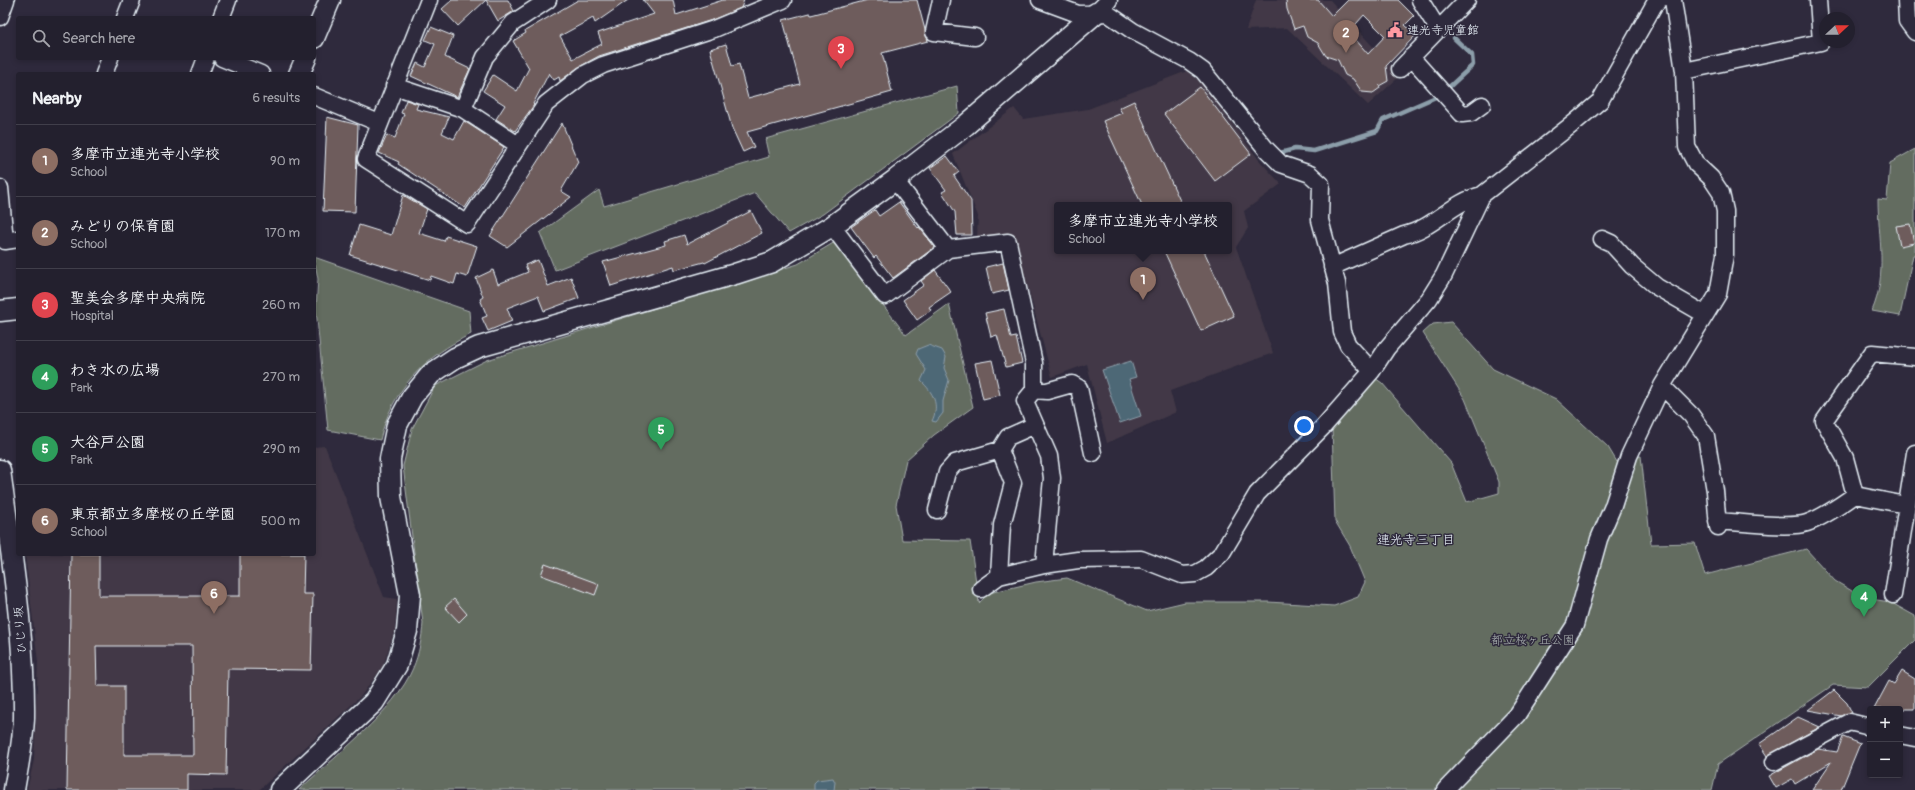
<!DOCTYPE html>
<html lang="en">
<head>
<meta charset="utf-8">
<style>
	:root { --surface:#23202e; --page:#2f2d3a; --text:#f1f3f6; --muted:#a3a3aa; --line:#403e4a; --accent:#b45309 }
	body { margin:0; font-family:Pangolin,"Klee One",sans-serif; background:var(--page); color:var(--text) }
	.controls { position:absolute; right:12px; bottom:12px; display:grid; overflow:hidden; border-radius:4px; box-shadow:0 2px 6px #0003 }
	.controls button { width:36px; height:36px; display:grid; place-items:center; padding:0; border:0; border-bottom:1px solid var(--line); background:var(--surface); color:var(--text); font:20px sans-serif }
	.compass { position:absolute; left:1819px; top:12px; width:36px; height:36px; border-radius:50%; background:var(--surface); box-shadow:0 2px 6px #0003; rotate:68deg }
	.you { position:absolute; left:1304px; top:426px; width:14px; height:14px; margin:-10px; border:3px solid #fff; border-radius:50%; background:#1a73e8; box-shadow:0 0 0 6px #1a73e833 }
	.badge { display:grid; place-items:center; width:26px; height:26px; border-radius:50%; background:var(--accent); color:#fff; font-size:13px; font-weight:700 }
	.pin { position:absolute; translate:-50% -33px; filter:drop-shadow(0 1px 2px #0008) }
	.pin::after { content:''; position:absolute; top:21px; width:14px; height:12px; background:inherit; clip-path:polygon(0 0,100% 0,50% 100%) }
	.popup { position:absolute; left:1054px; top:202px; width:178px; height:52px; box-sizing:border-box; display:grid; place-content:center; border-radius:4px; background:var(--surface); filter:drop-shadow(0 1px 3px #0005); font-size:13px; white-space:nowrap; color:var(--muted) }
	.popup b { font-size:15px; color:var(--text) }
	.popup::after { content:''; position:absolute; left:50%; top:100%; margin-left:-8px; border:8px solid transparent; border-top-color:var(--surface) }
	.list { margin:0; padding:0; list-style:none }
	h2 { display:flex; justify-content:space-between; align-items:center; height:52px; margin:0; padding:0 16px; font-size:17px }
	h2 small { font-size:13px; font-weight:400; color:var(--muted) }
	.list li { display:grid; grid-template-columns:26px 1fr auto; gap:12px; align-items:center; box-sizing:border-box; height:72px; padding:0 16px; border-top:1px solid var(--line) }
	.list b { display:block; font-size:15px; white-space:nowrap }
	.list p { margin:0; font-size:13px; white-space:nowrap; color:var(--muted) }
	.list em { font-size:13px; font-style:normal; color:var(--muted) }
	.icon { flex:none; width:22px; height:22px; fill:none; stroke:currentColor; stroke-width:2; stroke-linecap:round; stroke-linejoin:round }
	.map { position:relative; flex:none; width:1915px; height:790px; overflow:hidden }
	.search { position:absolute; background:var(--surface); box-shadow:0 2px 6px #0003; left:16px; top:16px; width:300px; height:44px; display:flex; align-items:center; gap:10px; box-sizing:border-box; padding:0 14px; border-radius:4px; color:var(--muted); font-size:15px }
	.panel { position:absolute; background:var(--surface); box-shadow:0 2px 6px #0003; left:16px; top:72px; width:300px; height:484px; border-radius:4px }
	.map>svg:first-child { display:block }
</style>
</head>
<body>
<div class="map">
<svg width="1915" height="790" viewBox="0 0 1915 790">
	<rect width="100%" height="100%" fill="#2f2a3d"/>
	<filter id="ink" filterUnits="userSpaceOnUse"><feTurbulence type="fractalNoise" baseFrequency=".025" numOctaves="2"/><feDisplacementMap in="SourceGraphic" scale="8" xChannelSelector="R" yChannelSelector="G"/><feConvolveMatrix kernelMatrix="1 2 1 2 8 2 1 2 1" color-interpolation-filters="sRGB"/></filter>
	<g filter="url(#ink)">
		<path fill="#423946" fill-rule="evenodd" d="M1256 0H1330L1400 76 1368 105 1287 28 1246 30Z
			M1187 71 1202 83 1259 160 1281 184 1244 211 1248 228 1236 247 1273 353 1170 391 1176 412 1107 443 1087 364 1052 377 1014 235 977 239 978 216 953 154 1014 108 1023 119 1088 109ZM1057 205H1229V251H1057Z
			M325 446 384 597 397 599 395 629 383 666 361 696 259 790H27L34 760 38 662 25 554H314V447Z"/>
		<path fill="#646c60" stroke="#a6aeac" d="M957 86 959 113 823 214 789 233 755 193 555 270 540 233 599 190 604 206 769 157 765 139Z
			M1915 149V255H1913L1900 316 1872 311C1888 274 1878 237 1878 199L1887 200 1890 163Z
			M835 242 906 335 949 304 973 407 934 435 906 460 896 505 902 540 970 541 979 603 989 593 1036 582 1067 578 1147 611 1185 602H1268L1334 606 1358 597 1365 582 1350 546 1335 521 1332 427 1375 378 1382 383 1451 463 1467 502 1499 493V482L1465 399 1423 333 1433 324 1451 322 1493 369 1556 399 1608 447 1617 462 1641 456 1651 544 1695 543 1705 575 1806 549 1835 581 1864 598 1890 602 1915 616V640L1868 687 1833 685 1718 764 1712 790H299C333 758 396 710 413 668 419 654 422 638 423 623L403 466 412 429 435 386 487 360 798 264Z
			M314 257 469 311 471 334C424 357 392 389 380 440L328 430 316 309 318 279Z"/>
		<path fill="#4e6776" stroke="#8c9eaa" d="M928 345 942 350 946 357 944 368 949 380 943 401V413L936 422 932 421C940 405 933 392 921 381L926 370 916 354 918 349Z
			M1131 361 1136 377 1129 379 1141 416 1120 423 1102 370Z
			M833 778 835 782 834 790H814V783L817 780Z"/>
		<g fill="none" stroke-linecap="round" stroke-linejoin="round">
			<path stroke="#8c9eaa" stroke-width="4.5" d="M1280 153 1295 149 1314 151 1377 131 1383 120 1438 96 1447 89 1473 65 1472 55 1454 38"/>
		</g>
		<path fill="#6e5b5b" stroke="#e8f1f8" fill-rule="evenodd" d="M452 0H486L458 26 442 9Z
			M486 0H508L514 11 498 21Z
			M578 0H628L595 23 593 18 560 36 573 59 602 44 598 33 654 14 643 0H673L676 15 723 0H744L741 8 712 20 599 56 579 67 560 81 559 77 554 80 549 73 533 104 534 105 515 131 496 119 505 105 483 91 493 75 517 91 529 68 513 41 526 33 525 31Z
			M868 0H917L928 41 882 53 892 92 747 132 754 147 743 152 732 128 710 49 726 44 732 66 739 64 748 98 800 84 783 20 810 13 811 15Z
			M1286 0H1318L1332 16 1348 0H1398L1414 16 1405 25 1416 35 1386 66 1388 81 1379 86 1380 88 1373 93 1362 92 1353 79 1345 75 1338 60 1326 56 1318 43 1307 37 1303 26 1294 29 1287 9ZM1364 15 1385 36 1368 54 1349 32Z
			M431 27 453 36 445 57 470 69 457 97 411 76 417 63 425 67 435 44 425 40Z
			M1200 87 1251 154 1215 181 1164 114Z
			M406 100 418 104 416 109 449 117 442 133 454 139 464 121 504 147 465 208 398 164 399 162 379 153 387 135 395 138 404 114 401 113Z
			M1134 101 1149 134 1182 205H1142L1103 121 1122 113 1119 108Z
			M327 117 358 125 355 212 323 211Z
			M562 123 578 162 561 191 571 197 507 247 490 236Z
			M947 156 959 172 954 176 971 201 972 235H957L955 212 942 192 946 190 930 168Z
			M403 195 427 209 419 233 444 241 446 236 477 246 467 277 457 274 454 284 431 276 430 280 350 255 359 225 391 235Z
			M899 202 918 228 919 227 935 247 893 278 876 256 874 258 851 227 875 210 879 216Z
			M751 211 762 233 705 263 704 262 674 270 673 266 611 286 603 262 666 245 665 241 684 235 687 244Z
			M1910 224 1914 243 1900 246 1896 226Z
			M1164 251H1204L1234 316 1201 331Z
			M538 260 548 286 571 277 579 298 544 311 538 296 507 308 512 321 488 331 482 318 487 316 480 299 483 297 476 278 493 270 498 284 528 272 525 265Z
			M1003 263 1009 290 992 294 986 267Z
			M935 270 951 292 929 307 931 310 917 320 903 300 924 285 921 281Z
			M1004 309 1011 338 1016 337 1022 363 1006 367 997 335 991 337 985 313Z
			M992 360 1000 395 983 399 975 363Z
			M71 554H99V596H240V554H304L303 594H313L311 670 228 669 226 775 187 774V790H67ZM96 646H192L193 755H124V686H97Z
			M545 564 599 584 595 595 541 575Z
			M454 599 467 614 459 622 445 607Z
			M1902 671 1915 679V709H1874L1889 681 1894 684Z
			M1834 690 1847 703 1852 713 1841 716 1808 710Z
			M1798 717 1820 727 1767 756 1759 744Z
			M1843 737 1861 744 1859 746 1841 790H1812L1831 762 1795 784 1792 779 1776 788 1769 776 1818 749 1837 752Z"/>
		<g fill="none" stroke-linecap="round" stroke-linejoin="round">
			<g stroke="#e8f1f8" stroke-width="19">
				<path id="minor" d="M429 0 366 159 467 224 546 104 583 75 603 65 714 29 783 0
					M941 0 934 32 975 37
					M1040 0 1078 14 1107 13 1133 31 1189 61 1203 71 1267 150 1281 164 1310 174 1321 184 1320 220 1337 283 1342 332 1348 345 1372 371
					M1420 0 1438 29
					M1906 0 1907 21 1915 32
					M1096 13 1109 0
					M0 17 6 0
					M125 18 132 0
					M221 18 228 0
					M1411 57 1462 114 1471 113 1482 105
					M222 58 261 74
					M1400 69 1467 0
					M1684 71 1821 42 1818 0
					M104 74 110 58
					M200 74 206 58
					M394 86 463 109 518 145
					M314 96 379 123
					M463 109 485 57 513 23 548 0
					M895 180 948 249 1008 242 1034 363V390L1025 401 1049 456 1052 478 1044 565
					M0 188 5 241 18 239
					M832 226 885 296 948 249
					M1602 239 1611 243 1632 266 1657 287 1704 314
					M1332 267 1404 235C1433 229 1453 201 1482 195
					M1662 386 1691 415 1706 436 1715 491 1718 527
					M1034 390 1047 391 1072 384 1079 388 1093 453
					M1855 495 1906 505
					M937 510 947 472 955 463 1000 450 1008 437 1035 425
					M1717 521C1738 522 1790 529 1807 523 1824 517 1841 505 1855 495L1845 458 1824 421 1872 353 1915 357
					M999 576 1002 525 1013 483 1000 450
					M981 589 999 576 1044 565 1078 560 1141 559 1182 575 1195 574 1206 568 1222 553 1257 494 1323 427 1372 371 1387 348 1429 299 1444 275 1482 195 1574 123 1600 101 1654 5 1659 0
					M1893 595 1915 453
					M1900 735 1915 738
					M1774 762 1849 722 1870 727
					M1445 790 1517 715 1575 625 1599 539 1613 506 1629 456 1662 386 1718 294 1725 255V211L1721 193 1711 178 1696 164 1687 147 1684 71 1673 0"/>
			</g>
			<g stroke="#e8f1f8" stroke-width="23">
				<path id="tertiary" d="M314 38 330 0
					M299 74 306 58
					M0 311 18 309
					M0 470C11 553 25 635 24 718 23 742 18 766 14 790
					M280 790 374 702 397 665 407 631 410 595 391 497 390 459 397 425 412 397 431 374 455 358 479 347 735 274 772 262 832 226 895 180 966 125 1096 13"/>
			</g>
			<use href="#minor" stroke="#2f2a3d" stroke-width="16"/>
			<use href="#tertiary" stroke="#2f2a3d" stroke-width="20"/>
		</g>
	</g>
	<defs>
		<g id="civic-bare" transform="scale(1.2)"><path d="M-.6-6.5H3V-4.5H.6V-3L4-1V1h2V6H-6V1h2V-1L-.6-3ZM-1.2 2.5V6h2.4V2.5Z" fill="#ff9aa2" stroke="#2f2a3d" stroke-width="2.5" paint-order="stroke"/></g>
	</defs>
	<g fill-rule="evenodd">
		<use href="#civic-bare" x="1395" y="30"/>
	</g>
	<g text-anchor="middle" stroke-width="3" stroke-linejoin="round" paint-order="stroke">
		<g font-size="12" fill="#e8f1f8" stroke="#2f2a3d" text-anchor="start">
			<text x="1407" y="34">連光寺児童館</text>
		</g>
		<g font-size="12" fill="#e8f1f8" stroke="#2f2a3d">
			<text transform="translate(20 630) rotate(-95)" y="4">ひじり坂</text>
		</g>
		<g font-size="12" fill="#adb5b4" stroke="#2f2a3d">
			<text x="1533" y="644">都立桜ヶ丘公園</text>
		</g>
		<g font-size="13" fill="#e8f1f8" stroke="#2f2a3d">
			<text x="1416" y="544">連光寺三丁目</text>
		</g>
	</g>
</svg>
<div class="controls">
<button>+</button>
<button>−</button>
</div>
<svg class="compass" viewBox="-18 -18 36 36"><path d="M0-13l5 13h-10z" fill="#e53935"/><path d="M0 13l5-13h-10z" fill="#a3a3aa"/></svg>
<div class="you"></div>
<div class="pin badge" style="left:1143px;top:300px;background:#8d6e63">1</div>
<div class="popup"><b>多摩市立連光寺小学校</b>School</div>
<div class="pin badge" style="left:1346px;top:53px;background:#8d6e63">2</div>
<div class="pin badge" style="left:841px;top:69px;background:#e0444e">3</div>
<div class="pin badge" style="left:1864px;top:617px;background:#2e9e5b">4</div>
<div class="pin badge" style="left:661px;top:450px;background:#2e9e5b">5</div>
<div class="pin badge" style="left:214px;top:614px;background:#8d6e63">6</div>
<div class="search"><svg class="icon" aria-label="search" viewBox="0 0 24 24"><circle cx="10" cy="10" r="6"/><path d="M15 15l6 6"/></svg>Search here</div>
<section class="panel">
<h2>Nearby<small>6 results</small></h2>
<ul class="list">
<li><span class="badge" style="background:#8d6e63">1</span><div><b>多摩市立連光寺小学校</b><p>School</p></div><em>90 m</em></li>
<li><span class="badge" style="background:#8d6e63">2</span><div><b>みどりの保育園</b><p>School</p></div><em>170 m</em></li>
<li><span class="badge" style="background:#e0444e">3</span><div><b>聖美会多摩中央病院</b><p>Hospital</p></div><em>260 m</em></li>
<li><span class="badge" style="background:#2e9e5b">4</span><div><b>わき水の広場</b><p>Park</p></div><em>270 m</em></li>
<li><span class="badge" style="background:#2e9e5b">5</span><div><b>大谷戸公園</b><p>Park</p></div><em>290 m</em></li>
<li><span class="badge" style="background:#8d6e63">6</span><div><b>東京都立多摩桜の丘学園</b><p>School</p></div><em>500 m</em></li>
</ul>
</section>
</div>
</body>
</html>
